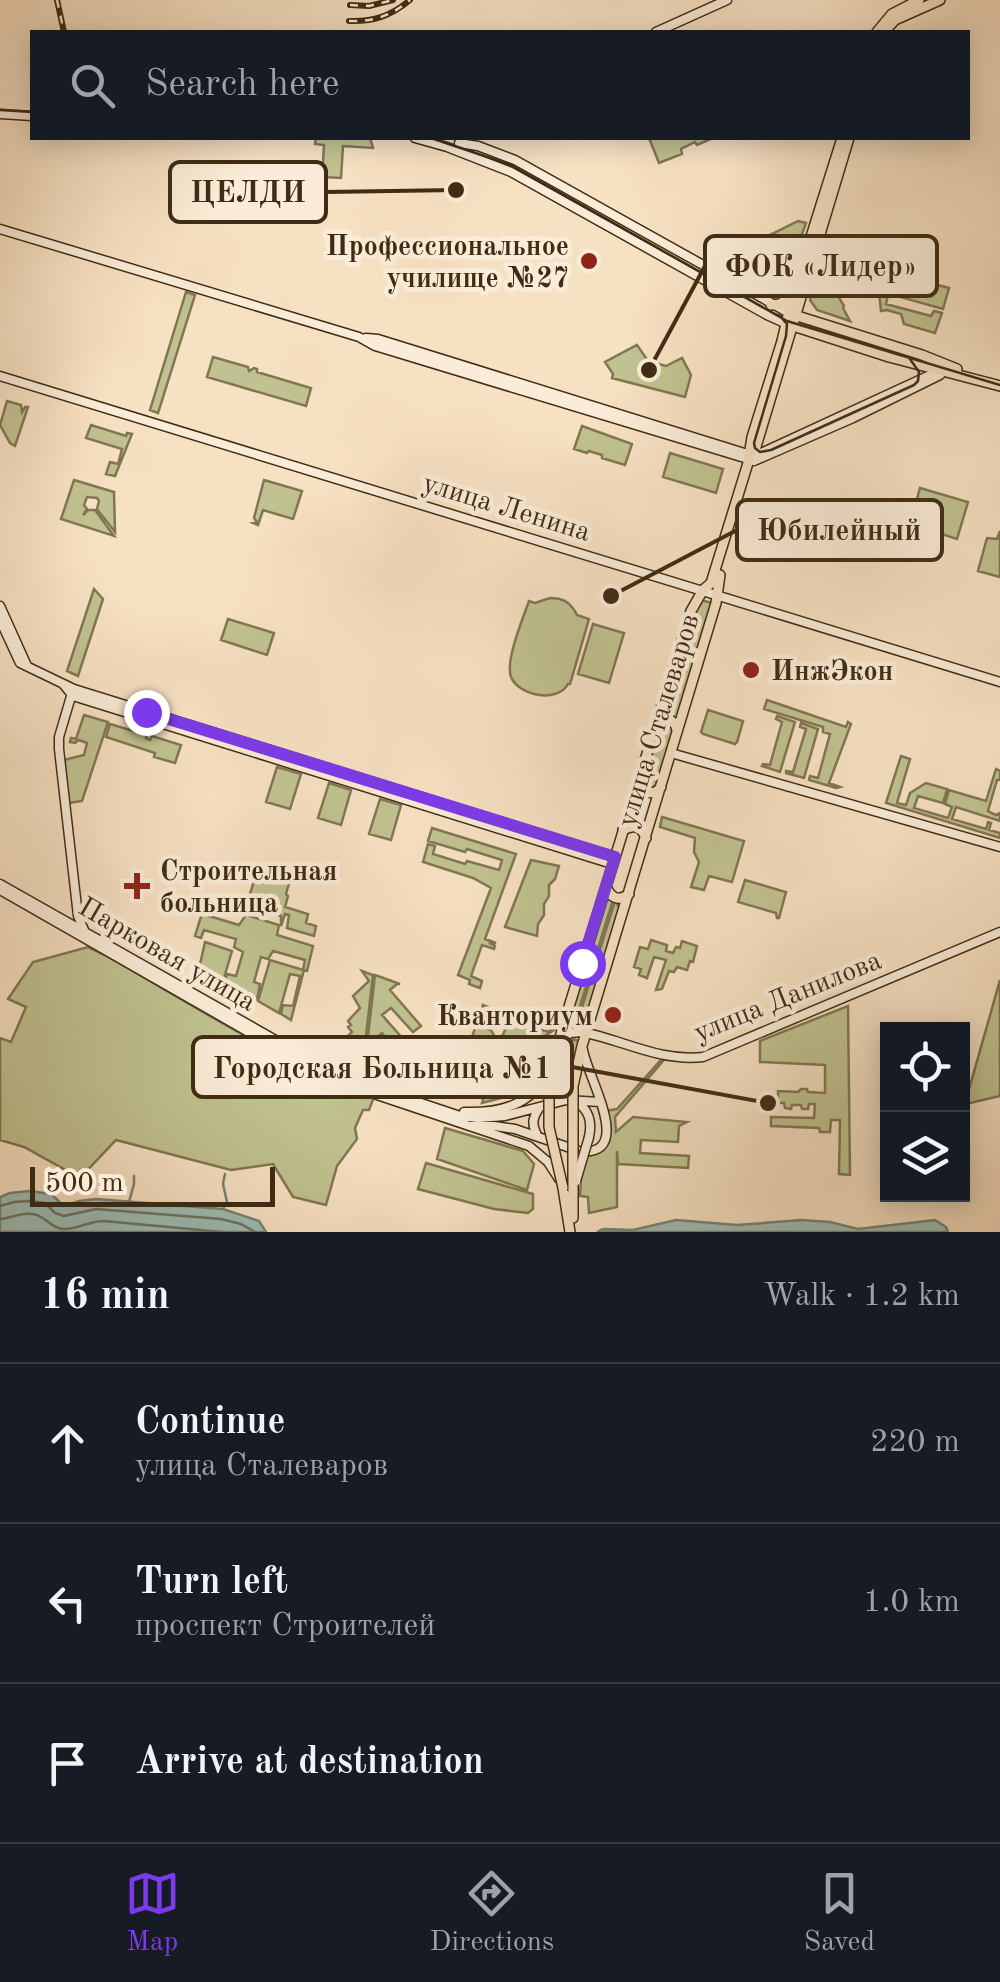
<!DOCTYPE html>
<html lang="en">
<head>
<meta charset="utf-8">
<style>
	:root { --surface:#171b24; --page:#242831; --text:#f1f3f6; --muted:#9ea1a6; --line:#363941; --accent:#7c3aed }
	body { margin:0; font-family:"Old Standard TT",serif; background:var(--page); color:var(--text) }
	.controls { position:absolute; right:30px; bottom:30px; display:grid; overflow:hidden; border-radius:0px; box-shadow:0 5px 25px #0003 }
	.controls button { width:90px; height:90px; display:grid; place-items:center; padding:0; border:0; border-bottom:2px solid var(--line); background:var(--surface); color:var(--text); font:50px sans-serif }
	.scale { position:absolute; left:30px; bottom:25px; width:245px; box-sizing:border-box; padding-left:10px; border:5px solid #402c13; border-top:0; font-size:28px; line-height:35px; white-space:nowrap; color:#402c13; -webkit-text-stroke:8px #faecd8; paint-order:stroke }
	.stop { position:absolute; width:30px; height:30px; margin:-22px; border:8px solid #7c3aed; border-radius:50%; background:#fff }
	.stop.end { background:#7c3aed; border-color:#fff; box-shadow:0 2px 10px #0008 }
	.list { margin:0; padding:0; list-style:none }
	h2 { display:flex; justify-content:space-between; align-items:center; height:130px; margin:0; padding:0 40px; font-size:42px }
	h2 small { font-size:32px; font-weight:400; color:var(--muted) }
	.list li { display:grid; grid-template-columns:65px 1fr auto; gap:30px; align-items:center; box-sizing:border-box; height:160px; padding:0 40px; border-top:2px solid var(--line) }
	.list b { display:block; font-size:38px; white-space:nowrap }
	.list p { margin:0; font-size:32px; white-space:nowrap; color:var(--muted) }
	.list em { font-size:32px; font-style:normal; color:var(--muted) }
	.icon { flex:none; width:55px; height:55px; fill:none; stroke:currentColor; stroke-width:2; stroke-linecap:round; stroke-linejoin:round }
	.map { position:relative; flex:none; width:1000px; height:1232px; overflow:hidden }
	.search { position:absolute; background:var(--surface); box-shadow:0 5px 25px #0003; left:30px; right:30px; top:30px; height:110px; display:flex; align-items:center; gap:25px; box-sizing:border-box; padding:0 35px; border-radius:0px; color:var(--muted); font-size:38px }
	.sheet { height:610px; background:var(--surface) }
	nav { display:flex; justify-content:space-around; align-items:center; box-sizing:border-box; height:140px; border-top:2px solid var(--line); background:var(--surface); font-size:28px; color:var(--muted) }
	nav a { display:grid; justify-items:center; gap:5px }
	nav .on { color:var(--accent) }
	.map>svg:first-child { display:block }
</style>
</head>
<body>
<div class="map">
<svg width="1000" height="1232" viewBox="0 0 1000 1232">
	<rect width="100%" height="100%" fill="#f7e1c3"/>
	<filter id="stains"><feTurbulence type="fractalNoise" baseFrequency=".002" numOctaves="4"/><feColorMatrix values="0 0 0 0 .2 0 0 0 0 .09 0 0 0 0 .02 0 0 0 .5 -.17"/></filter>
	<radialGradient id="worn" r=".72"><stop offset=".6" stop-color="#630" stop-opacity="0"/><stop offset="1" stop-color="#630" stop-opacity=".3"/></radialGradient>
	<path fill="#c1c291" stroke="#807752" stroke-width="2.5" d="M316 138H370L373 148 343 146 341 178 322 177 324 145 315 144Z
		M649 138H711V139L697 145 695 142 681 149 682 154 659 163Z
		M798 221 806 223 783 287 758 241Z
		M822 258 826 263V276L844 306 843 308 850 321 817 310 810 300Z
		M907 271 911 272 910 278 949 288 943 309 900 297Z
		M877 274 897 279 892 295H888L886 304 931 316 934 311 942 313 935 333 904 324 901 314 887 310 881 311Z
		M186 292 195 295 158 413 150 410Z
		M637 345 648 361 666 366 682 358 691 375 685 397 612 378 613 374 605 362Z
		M213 357 248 367 249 371 254 368 257 369V372L311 388 306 406 207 377Z
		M7 401 21 405 22 412 25 407H28L15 446 10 443 0 425Z
		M91 425 126 436 127 433 132 434 115 476 106 474 110 462 118 464 122 449 86 438Z
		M582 426 632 444 625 465 602 458V455L589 451 587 453 574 449Z
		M670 453 723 469 716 493 663 477Z
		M74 480 114 492 115 532 97 509 99 501 97 498 87 497 84 505 87 509 83 515 88 510H95L114 536 61 519Z
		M264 480 302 491 293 519 263 510 258 525 253 523 257 522 254 518Z
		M920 488 968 502 957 539 910 524Z
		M1000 531V577L978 571 987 538 997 539Z
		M94 589 103 599 78 676 67 671Z
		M550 598C564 598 571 603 577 615L589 619 570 684H568C557 704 518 695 511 677 505 661 523 618 529 601L535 603Z
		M701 600 712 603 677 721 665 714 663 710 692 611Z
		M228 619 274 633 267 655 221 640Z
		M593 624 624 633 609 683 578 674Z
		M767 700 846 727 848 722 851 724 829 783 840 787 836 788 809 780 810 776 818 778 830 734 823 732V727L764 709Z
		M708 710 743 721 737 742 735 744 703 734 701 732Z
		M84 715 108 722 82 801 69 803 64 760 84 755 87 743 79 740 75 743 70 742 71 738 76 739Z
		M777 716 795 722 780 772 762 766 763 764 770 765 782 722 776 719Z
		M662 722 668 723 674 728 659 785 648 790 641 780 658 724Z
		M801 723 818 729 804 778 786 773V771L793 772 806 729 800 727Z
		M110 724 147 735 146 738 150 740 152 736 181 745 175 763 154 757 155 753 106 737Z
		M901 756 910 759 897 803 906 805 910 793 926 783 947 789 943 803 918 796 914 808 948 818 952 807 945 804 949 790 986 801 996 769 1000 771V780H997L988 811 996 815 1000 813V821L956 807 952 819 986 829 988 822 991 823 989 830 1000 833V838L886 803Z
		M277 767 301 774 290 809 266 802Z
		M329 783 351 790 341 825 318 818Z
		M380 799 401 805 391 840 369 834Z
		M662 817 744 841 732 882 709 876 704 890 691 887 699 862 694 852 695 838 660 827Z
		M432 828 516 854 485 939 496 943H489L495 946 494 949 482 945 471 976 482 981 480 988 469 984 470 980 458 975 491 888 473 878 423 862 428 844 435 846 433 854 465 864 467 861 499 870 502 860 467 849 465 852 428 841Z
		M531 860 559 866 555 879 549 885V896L544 904V915L538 924 537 936 505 927Z
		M258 869 290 880 286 894 288 896 285 907 308 914 306 923 316 926 314 936 287 928 289 915 285 914 281 926V916L242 904 247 903Z
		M745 880 786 892 779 918H777L776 913 738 902Z
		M606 894 613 900 576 1019 568 1021Z
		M615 901 621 910 589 1016 579 1017Z
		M204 907 210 908 209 916 239 925 246 915 279 925 277 935 313 946 307 971 304 970 291 1020 281 1014 283 1005 293 1006 300 976 290 974 279 1013 258 1001 270 960 303 970 305 960 273 951 268 959 261 957 254 982 260 984 257 1000 225 981 227 974 236 976 243 952 234 947 236 939 204 930 201 938 195 936Z
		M651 940 667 945 666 951 673 953 676 947 680 948 682 941 697 946 693 962 690 961 687 970 677 967 674 972 669 971 662 989 656 990 666 960 654 957 647 978 639 975 641 969 634 967 640 947 648 949Z
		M205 942 232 951 223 981 203 975V970L198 973Z
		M88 947 107 956C194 1006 279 1061 374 1097L369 1110H363L355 1128 357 1139 337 1166 326 1205 293 1197 273 1164 231 1170 116 1140 80 1178 24 1147 0 1140V1038L11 1042 26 1007 8 999 33 962Z
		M362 971 373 975 363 1062 334 1050 352 1032 348 1027 351 1025 348 1021 360 1008 353 996 369 981Z
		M375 975 400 984H397L390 990 421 1026 413 1032 391 1008 382 1015 412 1049 417 1045 418 1074 413 1071 382 1033 374 1040 404 1076 399 1080 394 1074 365 1062Z
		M1000 980V1096L966 1104V1100Z
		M483 1005 488 1007 482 1027 491 1030 498 1043 489 1072 452 1095Z
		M848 1006 850 1175 839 1174 840 1120H831L830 1132H820L819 1128 771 1126V1117L814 1118 815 1104H809L808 1109H802L801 1105H792L791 1109 785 1108 784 1103H778V1091L798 1092 801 1089H807L808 1092 825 1093V1065L760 1062V1041Z
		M509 1020 533 1027 531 1039 535 1028 549 1032 550 1029 554 1030 509 1059 500 1042Z
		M571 1036 561 1076 557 1080 561 1084 566 1082 565 1067 573 1039 581 1042 569 1097 551 1100 560 1046Z
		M552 1037 542 1067 526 1091 520 1079 528 1051Z
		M660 1061H663L615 1117 616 1132 633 1117 687 1122 679 1126 678 1142 641 1140 640 1153 689 1156 688 1168 618 1164 617 1151V1207L589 1213 588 1197 580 1196 581 1176 587 1154 595 1153 608 1136 605 1111 617 1109Z
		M508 1063 524 1092 482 1103 491 1075Z
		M445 1128 523 1151 534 1164 527 1190 437 1159Z
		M426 1163 533 1194V1209L528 1213 494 1209 418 1189Z"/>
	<path fill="#9dbdb6" stroke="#788375" stroke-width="2.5" d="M29 1191 51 1194 64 1206 79 1201 96 1199 223 1209 259 1221 266 1232H0V1197L10 1193Z
		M676 1220 737 1225 801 1220 830 1222 858 1229 935 1220 946 1227 948 1232H597L603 1229 633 1230Z"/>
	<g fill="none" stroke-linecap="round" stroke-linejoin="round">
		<path stroke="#6e7464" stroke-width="2.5" d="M0 1206 14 1202 29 1201 45 1203 55 1213 64 1216 96 1209 221 1219 241 1224 255 1232
			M0 1219C13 1218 28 1209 41 1217 49 1221 52 1228 63 1229 75 1230 89 1221 104 1221L222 1232"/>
		<path stroke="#788375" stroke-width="2.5" d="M129 1202 134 1184V1176
			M223 1209 227 1202 223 1184 225 1174"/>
		<g stroke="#402c13" stroke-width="11">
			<path id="secondary" d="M656 32 727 0
				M0 114 32 116
				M415 138 447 147 511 172 767 315 787 324
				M459 143 478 146 515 160 789 313
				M0 229 359 337 375 346 748 459 941 370
				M366 338 378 339 754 456
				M0 376 1000 682
				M754 461 853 418 940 375
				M0 606 27 666
				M0 620 20 663 74 689 615 857
				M63 684 73 696 612 864
				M72 693 59 737V749L78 916 84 930
				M671 753 1000 847
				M0 884 318 1064 397 1095 460 1116 478 1118 505 1116 566 1100 600 1102
				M0 890 308 1066 377 1095 529 1146 548 1162 559 1179
				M561 1040 570 1033 582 1032C623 1040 660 1062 703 1057L1000 932
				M577 1102C590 1111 592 1123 589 1137
				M464 1112C501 1113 531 1105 549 1072
				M473 1123 515 1129 579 1151C637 1158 586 1074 583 1050
				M537 1135C531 1123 533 1118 539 1108"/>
		</g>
		<g stroke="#402c13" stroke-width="12">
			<path id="primary" d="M877 32 892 14 919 0
				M884 32 895 20 940 0
				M771 305 780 304 791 296
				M791 314 922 355 957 369
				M787 324 889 357 1000 386
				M755 450 849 138
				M656 723 660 719C669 717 676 722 677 731
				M638 780C641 791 652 798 661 787
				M623 830C635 824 641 826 646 838
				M606 886C610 898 619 902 629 894
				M573 1086 582 1046 716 603 720 575
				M549 1089 553 1063 564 1023 691 611 703 590 711 583 748 463 752 437 782 341 793 294 842 138
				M563 1188 570 1232
				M573 1218V1191"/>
		</g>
		<use href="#secondary" stroke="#faecd8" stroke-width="8"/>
		<use href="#primary" stroke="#f7e1c3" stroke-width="9"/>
		<path stroke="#402c13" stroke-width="2.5" d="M0 110 32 112
			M431 138 511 165 787 321 1000 385
			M779 315 787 324 786 336 754 443 755 448 760 452 771 450 914 385 918 381 919 372 910 359"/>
		<g stroke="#402c13" stroke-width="6">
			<path id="rail" d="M57 0 64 32
				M350 5 369 6 393 0
				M349 21C373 22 391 16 410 0"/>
		</g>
		<use href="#rail" stroke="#faecd8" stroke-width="2.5" stroke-dasharray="8" stroke-linecap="butt"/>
		<g stroke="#402c13" stroke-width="11" stroke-linecap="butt">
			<path id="secondary-bridge" d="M576 1181 589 1137"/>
		</g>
		<g stroke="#402c13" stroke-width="12" stroke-linecap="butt">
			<path id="primary-bridge" d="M573 1086V1191
				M549 1089V1127L563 1188"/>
		</g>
		<use href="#secondary-bridge" stroke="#faecd8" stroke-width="8"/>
		<use href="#primary-bridge" stroke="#f7e1c3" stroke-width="9"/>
	</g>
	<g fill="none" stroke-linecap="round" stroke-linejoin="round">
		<path stroke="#7c3aed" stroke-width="12" d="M146 712 615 857 582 963"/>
	</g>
	<g fill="#8f2418" stroke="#faecd8" stroke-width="4">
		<circle cx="589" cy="261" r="10"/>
		<circle cx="751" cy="670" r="10"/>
		<path d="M132 871h10v10h10v10h-10v10h-10v-10h-10v-10h10z"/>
		<circle cx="613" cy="1015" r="10"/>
	</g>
	<g text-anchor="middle" stroke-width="9" stroke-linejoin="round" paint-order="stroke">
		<g font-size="28" font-weight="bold" fill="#402c13" stroke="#faecd8" text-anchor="end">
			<text x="569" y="255">Профессиональное<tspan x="569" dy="32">училище №27</tspan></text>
			<text x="771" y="680" text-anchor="start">ИнжЭкон</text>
			<text x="160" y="880" text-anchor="start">Строительная<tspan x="160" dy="32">больница</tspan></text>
			<text x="593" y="1025">Кванториум</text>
		</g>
		<g font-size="28" fill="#402c13" stroke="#faecd8">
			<text transform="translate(507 506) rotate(17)" y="10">улица Ленина</text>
			<text transform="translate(657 720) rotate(-73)" y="10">улица Сталеваров</text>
			<text transform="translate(168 953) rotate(30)" y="10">Парковая улица</text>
			<text transform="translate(787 995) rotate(-22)" y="10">улица Данилова</text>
		</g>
	</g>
	<path fill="none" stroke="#402c13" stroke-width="4" d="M456 190L326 192M649 370L705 266M611 596L737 530M768 1103L572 1067"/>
	<g fill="#402c13" stroke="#faecd8" stroke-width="4">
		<circle cx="456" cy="190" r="10"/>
		<circle cx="649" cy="370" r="10"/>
		<circle cx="611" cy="596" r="10"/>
		<circle cx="768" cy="1103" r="10"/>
	</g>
	<g fill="#faecd8" stroke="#402c13" stroke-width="4">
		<rect x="170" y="162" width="156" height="60" rx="10"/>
		<rect x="705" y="236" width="232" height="60" rx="10"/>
		<rect x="737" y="500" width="205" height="60" rx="10"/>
		<rect x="193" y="1037" width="379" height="60" rx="10"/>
	</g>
	<g font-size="30" text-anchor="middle" font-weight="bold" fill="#402c13">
		<text x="248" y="202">ЦЕЛДИ</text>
		<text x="821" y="276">ФОК «Лидер»</text>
		<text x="839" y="540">Юбилейный</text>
		<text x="382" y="1078">Городская Больница №1</text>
	</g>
	<rect width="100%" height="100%" filter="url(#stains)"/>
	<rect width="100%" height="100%" fill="url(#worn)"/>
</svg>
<div class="controls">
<button><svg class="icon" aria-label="locate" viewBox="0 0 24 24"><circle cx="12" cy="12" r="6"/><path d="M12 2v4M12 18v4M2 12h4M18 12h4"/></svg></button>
<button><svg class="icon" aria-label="layers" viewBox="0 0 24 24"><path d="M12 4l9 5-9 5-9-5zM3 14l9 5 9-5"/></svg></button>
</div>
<div class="scale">500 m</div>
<div class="stop" style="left:582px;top:963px"></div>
<div class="stop end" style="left:146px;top:712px"></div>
<div class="search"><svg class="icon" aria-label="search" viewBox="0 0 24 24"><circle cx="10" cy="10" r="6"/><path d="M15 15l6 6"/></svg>Search here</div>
</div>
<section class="sheet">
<h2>16 min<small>Walk · 1.2 km</small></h2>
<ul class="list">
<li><svg class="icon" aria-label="ahead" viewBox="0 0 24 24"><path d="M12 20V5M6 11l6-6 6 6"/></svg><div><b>Continue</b><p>улица Сталеваров</p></div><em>220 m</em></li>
<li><svg class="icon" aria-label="left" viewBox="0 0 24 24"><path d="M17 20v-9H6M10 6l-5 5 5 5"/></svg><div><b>Turn left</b><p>проспект Строителей</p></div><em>1.0 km</em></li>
<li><svg class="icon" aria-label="arrive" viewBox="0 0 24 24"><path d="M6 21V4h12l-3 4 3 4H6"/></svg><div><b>Arrive at destination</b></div></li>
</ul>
</section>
<nav>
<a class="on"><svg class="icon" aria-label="map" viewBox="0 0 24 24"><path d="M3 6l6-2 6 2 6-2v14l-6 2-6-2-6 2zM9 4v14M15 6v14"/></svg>Map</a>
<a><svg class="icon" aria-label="directions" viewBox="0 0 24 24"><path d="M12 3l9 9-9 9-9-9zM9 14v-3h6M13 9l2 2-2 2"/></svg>Directions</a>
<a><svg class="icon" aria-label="saved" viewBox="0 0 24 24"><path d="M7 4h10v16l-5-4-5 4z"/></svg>Saved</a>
</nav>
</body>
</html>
